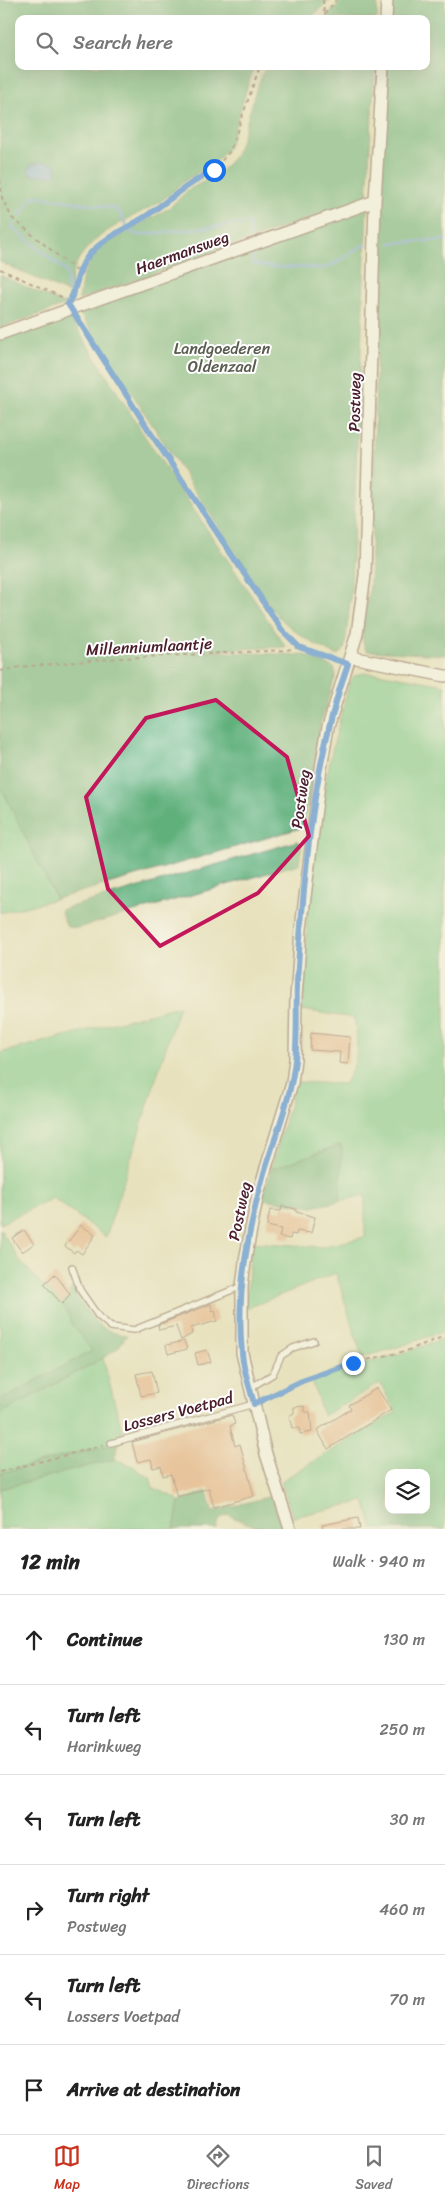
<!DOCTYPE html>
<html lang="en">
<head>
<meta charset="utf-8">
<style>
	:root { --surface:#fff; --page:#f2f2f2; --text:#222; --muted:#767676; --line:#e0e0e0; --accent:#c8321e }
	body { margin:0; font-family:Sriracha,sans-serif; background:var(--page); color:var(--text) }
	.controls { position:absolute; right:15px; bottom:15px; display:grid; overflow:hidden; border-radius:10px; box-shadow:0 5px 20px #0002 }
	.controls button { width:45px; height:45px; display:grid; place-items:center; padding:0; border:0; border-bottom:1px solid var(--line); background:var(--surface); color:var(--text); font:25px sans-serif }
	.stop { position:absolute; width:15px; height:15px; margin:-11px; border:4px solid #1a73e8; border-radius:50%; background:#fff }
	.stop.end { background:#1a73e8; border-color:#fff; box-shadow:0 1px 5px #0008 }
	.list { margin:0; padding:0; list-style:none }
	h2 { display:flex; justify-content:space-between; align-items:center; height:65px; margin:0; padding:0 20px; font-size:21px }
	h2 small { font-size:16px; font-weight:400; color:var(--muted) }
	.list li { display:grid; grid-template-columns:32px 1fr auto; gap:15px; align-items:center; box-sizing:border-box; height:90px; padding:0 20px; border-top:1px solid var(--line) }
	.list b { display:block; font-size:19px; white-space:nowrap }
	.list p { margin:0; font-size:16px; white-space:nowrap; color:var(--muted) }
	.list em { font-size:16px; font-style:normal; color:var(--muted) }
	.icon { flex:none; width:28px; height:28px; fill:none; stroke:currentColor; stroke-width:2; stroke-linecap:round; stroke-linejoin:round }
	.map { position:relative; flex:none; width:445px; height:1529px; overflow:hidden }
	.search { position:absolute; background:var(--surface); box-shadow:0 5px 20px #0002; left:15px; right:15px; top:15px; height:55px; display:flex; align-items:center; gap:12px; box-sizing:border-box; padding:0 18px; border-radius:10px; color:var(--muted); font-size:19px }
	.sheet { height:605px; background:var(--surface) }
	nav { display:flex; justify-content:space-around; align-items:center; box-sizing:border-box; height:70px; border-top:1px solid var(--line); background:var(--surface); font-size:14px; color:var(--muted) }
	nav a { display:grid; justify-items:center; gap:2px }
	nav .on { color:var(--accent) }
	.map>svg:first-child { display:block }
</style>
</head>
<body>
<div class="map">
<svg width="445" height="1529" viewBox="0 0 445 1529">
	<rect width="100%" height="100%" fill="#fff"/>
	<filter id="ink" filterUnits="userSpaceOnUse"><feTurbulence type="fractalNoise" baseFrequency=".02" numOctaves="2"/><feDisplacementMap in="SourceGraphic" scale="10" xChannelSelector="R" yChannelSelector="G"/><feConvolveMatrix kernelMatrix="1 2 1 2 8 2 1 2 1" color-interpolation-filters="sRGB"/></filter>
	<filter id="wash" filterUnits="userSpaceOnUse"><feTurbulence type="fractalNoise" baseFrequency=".0096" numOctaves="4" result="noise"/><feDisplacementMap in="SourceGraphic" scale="20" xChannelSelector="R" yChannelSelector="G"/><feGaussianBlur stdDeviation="1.12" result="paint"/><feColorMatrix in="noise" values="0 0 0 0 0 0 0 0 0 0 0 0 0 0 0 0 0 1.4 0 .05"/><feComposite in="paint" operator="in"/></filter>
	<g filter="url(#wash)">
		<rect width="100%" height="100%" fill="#e8e1bd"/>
		<path fill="#75cc91" stroke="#60765e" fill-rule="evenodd" d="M363 673 383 674 445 685V1331L392 1349 362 1357 336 1273 245 1309 252 1242 321 1247 365 1237V1195L340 1201 342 1146 339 1145 271 1169 296 1082 344 1084C360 1062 358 1045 354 1018L302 1010 308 903 316 839 330 759 349 684 354 676Z
			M0 785 56 899 0 913Z
			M179 1006 106 1237 53 1198 0 1224V1053Z
			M0 1229 18 1258 39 1282 62 1302 72 1324 92 1351 0 1400Z
			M445 1338V1529H373L365 1501 293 1517 281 1481 396 1412 380 1383 323 1416 312 1380 334 1371 394 1356ZM389 1473H426V1510H389Z
			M103 1358 123 1435V1441L0 1473V1414Z
			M114 1459 135 1467 140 1473 150 1477 153 1488 176 1498 179 1502 174 1529H0V1489Z"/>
		<path fill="#60b07b" stroke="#556853" d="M0 0H330L309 19H19V66H254L229 146C216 166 203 169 185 181 176 187 170 196 161 201 130 220 87 233 73 271 71 278 71 287 70 294L0 262Z
			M342 0H378L377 19H325Z
			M388 0H445V655L367 651C356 639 368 601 370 586L385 66H426V19H387Z
			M266 66H375L367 198 79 300 83 275 91 259 105 244 169 208 188 190 218 174 233 158 241 142 256 90Z
			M367 208 351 592 345 647 342 652 337 655C311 644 293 632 273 611L79 312 80 310Z
			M0 275 66 305 0 328Z
			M62 317H68L75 325 146 438 286 647 196 651 306 655 334 668 336 674 320 725 304 827 56 899 0 785V339Z
			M298 841 302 845 299 864 78 928 67 927 60 910Z
			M340 1145 342 1148 340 1201 313 1207 262 1199 271 1169Z
			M73 1287C85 1310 98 1334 127 1335L117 1349 103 1358 0 1414V1400L92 1351 72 1324 62 1302Z
			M123 1441 119 1444 114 1459 0 1489V1473Z
			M207 1491 212 1512 271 1496 282 1529C263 1529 245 1524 229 1515 221 1516 218 1522 216 1529H174L179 1502Z"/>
		<path fill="#72a1dc" stroke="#5e6084" d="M42 162 53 163 57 168V173L54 176 30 175 28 170 32 164Z"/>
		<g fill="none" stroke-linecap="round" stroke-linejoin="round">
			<path stroke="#72a1dc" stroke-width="3" d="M19 216 34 196 114 208 120 213 129 231 139 235 248 223 250 226 251 239
				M13 224V228L66 271 69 291
				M390 243 445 240
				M252 249 253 264 273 267 324 268C340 264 356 246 366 245"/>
		</g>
		<g id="blocks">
			<path fill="#e8a173" d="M311 1033 350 1037 348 1064 339 1063 340 1052 310 1050Z
				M282 1206 296 1209V1212L315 1217 311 1233 297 1231 296 1235 291 1234 290 1239 279 1237 281 1229 267 1226 270 1210 281 1211Z
				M81 1225 95 1235 82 1254 76 1250 74 1253 65 1246Z
				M24 1230 34 1244 22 1252 12 1238Z
				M55 1274 70 1294 62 1304 44 1284Z
				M211 1304 212 1311 215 1310 217 1321 191 1328 192 1334 181 1340 176 1326 159 1330 158 1325Z
				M184 1341 187 1349 168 1354 166 1345Z
				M207 1350 211 1362 198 1365 195 1353Z
				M152 1371 157 1393 141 1396 136 1374Z
				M377 1388 391 1410 328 1449 317 1430 351 1409 349 1405Z
				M304 1406 305 1412H310L312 1432 300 1434 299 1428H292L289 1416 294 1413V1407Z
				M232 1415 235 1424 230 1426 235 1446 240 1444 254 1496 214 1507 209 1488 177 1497 171 1474 163 1476 161 1466 153 1468 151 1459 137 1462 132 1442Z
				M358 1518 360 1529H323L322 1525Z"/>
		</g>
	</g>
	<g filter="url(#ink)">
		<use href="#blocks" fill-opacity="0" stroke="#81635e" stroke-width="1"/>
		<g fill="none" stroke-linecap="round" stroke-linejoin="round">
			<g stroke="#81635e" stroke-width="8">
				<path id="lane" d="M72 1267 80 1290 98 1316 111 1327 134 1330 242 1286
					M250 1388 273 1374 281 1356 293 1348 314 1341
					M111 1443 254 1404"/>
			</g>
			<g stroke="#81635e" stroke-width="14">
				<path id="street" d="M386 19 387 0
					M0 334 375 201
					M351 657 445 676
					M290 1529 266 1454 242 1353V1286L246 1255 258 1194 292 1083 295 1059 296 998 301 929 321 768 328 727 357 634 365 575 375 201 383 66"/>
			</g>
			<path stroke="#81635e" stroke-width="2" stroke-dasharray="4 4" stroke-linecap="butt" d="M323 0 324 15
				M318 19 324 15 336 0
				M0 180 2 198 12 218 78 272 73 296
				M0 269 66 299
				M78 272 88 257 101 243 145 216 192 182 214 170 230 151 260 66
				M76 318 267 611 282 631 299 647 336 660
				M0 671 20 667 122 658 287 650 299 647
				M264 1400 302 1381 353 1363 406 1351 445 1336
				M0 1472 104 1445"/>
			<use href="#lane" stroke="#fff" stroke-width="5.5"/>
			<use href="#street" stroke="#fff" stroke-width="11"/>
		</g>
	</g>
	<g fill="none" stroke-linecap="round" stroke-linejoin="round" filter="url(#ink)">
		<path stroke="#1a73e8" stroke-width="6" d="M214 170C190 182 170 199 148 215 128 228 104 237 88 256 76 271 78 288 68 304L152 435 282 630 299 647 348 664C312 764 304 875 297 981 296 1007 298 1034 295 1060 291 1099 275 1136 264 1173 248 1229 236 1294 242 1353 243 1370 250 1387 254 1404L302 1381 353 1363"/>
	</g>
	<path d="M0 0H445V1529H0ZM216 700 287 757 309 836 258 893 160 946 108 889 86 797 146 718Z" fill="#e8e1bd" fill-opacity=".55" fill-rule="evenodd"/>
	<path fill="none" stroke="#c2185b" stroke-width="4" stroke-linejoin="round" d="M216 700 287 757 309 836 258 893 160 946 108 889 86 797 146 718Z"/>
	<g text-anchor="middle" stroke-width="4" stroke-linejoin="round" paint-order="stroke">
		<g font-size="16" fill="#4a1f2b" stroke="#fff">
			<text transform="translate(182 252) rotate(-20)" y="6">Haermansweg</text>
			<text transform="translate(354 402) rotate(-89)" y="6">Postweg</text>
			<text transform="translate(149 646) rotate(-3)" y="6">Millenniumlaantje</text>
			<text transform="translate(300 799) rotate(-82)" y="6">Postweg</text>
			<text transform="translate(239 1211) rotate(-78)" y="6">Postweg</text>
			<text transform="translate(178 1411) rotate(-15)" y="6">Lossers Voetpad</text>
		</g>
		<g font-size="16" fill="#595c4f" stroke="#fff">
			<text x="222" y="354">Landgoederen<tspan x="222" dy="18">Oldenzaal</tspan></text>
		</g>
	</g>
</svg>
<div class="controls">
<button><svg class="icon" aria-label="layers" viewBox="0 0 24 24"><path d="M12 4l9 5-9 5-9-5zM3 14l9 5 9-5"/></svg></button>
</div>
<div class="stop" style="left:214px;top:170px"></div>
<div class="stop end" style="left:353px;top:1363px"></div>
<div class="search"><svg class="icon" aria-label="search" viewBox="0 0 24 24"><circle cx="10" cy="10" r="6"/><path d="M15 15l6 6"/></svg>Search here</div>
</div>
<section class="sheet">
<h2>12 min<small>Walk · 940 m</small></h2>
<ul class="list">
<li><svg class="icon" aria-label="ahead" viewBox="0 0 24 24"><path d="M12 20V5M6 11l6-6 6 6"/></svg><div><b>Continue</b></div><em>130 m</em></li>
<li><svg class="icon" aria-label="left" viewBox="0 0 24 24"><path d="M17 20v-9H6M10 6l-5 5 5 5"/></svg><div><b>Turn left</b><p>Harinkweg</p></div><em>250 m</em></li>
<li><svg class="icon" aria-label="left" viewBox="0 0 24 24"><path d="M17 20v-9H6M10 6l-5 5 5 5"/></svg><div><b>Turn left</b></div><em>30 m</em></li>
<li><svg class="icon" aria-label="right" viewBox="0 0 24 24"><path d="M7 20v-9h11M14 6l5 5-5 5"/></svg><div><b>Turn right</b><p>Postweg</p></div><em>460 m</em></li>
<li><svg class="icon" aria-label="left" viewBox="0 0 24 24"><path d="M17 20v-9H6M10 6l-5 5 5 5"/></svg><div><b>Turn left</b><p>Lossers Voetpad</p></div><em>70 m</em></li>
<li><svg class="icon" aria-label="arrive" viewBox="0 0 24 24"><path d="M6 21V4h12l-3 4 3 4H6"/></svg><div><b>Arrive at destination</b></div></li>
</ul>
</section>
<nav>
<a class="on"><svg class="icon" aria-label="map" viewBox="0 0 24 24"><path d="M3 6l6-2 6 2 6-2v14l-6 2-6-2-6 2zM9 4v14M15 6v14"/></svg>Map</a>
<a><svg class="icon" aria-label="directions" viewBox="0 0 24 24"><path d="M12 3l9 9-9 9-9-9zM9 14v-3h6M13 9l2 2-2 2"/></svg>Directions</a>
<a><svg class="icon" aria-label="saved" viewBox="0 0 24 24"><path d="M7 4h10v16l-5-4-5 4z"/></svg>Saved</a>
</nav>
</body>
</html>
